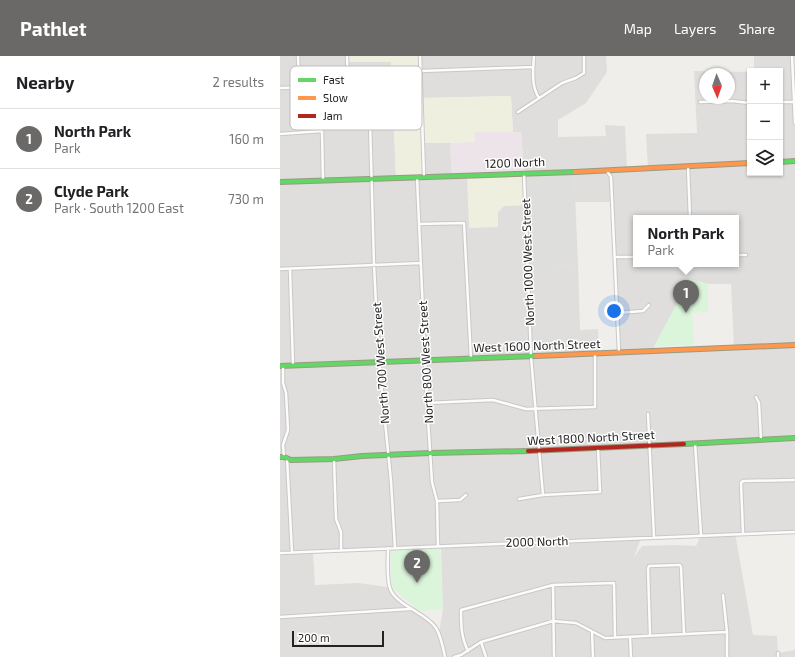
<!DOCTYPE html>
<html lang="en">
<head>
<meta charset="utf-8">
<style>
	:root { --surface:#fff; --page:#f2f2f2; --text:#202124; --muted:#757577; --line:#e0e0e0; --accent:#6a6968 }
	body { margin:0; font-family:"Exo 2",sans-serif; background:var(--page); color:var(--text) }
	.controls { position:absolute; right:12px; top:12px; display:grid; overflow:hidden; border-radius:0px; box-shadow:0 1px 3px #0004 }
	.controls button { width:36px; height:36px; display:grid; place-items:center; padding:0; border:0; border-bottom:1px solid var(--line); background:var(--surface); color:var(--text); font:20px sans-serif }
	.compass { position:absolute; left:419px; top:12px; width:36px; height:36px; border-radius:50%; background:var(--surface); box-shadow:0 1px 3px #0004; rotate:178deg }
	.scale { position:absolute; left:12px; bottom:10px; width:92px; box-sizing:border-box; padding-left:4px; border:2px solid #222; border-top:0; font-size:11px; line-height:14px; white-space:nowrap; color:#222; -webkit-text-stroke:3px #fff; paint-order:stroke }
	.you { position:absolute; left:334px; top:255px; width:14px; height:14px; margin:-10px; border:3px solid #fff; border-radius:50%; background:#1a73e8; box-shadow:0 0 0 6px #1a73e833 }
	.badge { display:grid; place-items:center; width:26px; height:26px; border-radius:50%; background:var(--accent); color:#fff; font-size:13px; font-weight:700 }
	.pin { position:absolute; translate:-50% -33px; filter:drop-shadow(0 1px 2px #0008) }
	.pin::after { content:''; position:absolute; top:21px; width:14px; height:12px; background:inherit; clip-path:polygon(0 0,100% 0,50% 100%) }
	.popup { position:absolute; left:353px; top:159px; width:106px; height:52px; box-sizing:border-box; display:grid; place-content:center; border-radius:0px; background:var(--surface); filter:drop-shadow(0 1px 3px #0005); font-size:13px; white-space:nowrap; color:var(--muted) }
	.popup b { font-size:15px; color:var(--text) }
	.popup::after { content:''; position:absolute; left:50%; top:100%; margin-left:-8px; border:8px solid transparent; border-top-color:var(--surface) }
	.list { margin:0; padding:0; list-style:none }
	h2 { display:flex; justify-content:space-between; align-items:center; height:52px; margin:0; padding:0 16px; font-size:17px }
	h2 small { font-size:13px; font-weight:400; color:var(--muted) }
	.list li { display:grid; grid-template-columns:26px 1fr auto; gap:12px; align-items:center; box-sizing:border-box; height:60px; padding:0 16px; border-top:1px solid var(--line) }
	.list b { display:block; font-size:15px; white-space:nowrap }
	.list p { margin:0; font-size:13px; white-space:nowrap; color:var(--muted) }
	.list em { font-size:13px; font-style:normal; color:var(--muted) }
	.icon { flex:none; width:22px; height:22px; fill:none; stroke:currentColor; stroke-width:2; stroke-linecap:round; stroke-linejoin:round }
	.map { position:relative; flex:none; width:515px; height:601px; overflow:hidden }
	header { display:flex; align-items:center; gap:24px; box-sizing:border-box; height:56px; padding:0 20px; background:var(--accent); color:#fff }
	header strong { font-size:19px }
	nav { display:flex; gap:22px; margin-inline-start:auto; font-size:14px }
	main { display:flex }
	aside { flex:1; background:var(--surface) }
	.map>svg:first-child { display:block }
</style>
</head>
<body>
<header>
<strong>Pathlet</strong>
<nav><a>Map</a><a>Layers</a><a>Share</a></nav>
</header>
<main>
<aside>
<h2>Nearby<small>2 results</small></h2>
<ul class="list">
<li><span class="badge">1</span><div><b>North Park</b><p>Park</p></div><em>160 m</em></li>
<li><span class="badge">2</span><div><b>Clyde Park</b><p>Park · South 1200 East</p></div><em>730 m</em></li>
</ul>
</aside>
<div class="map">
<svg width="515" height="601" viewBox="0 0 515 601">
	<rect width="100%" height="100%" fill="#f0eeeb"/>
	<path fill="#dfdedc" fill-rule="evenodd" d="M0 0H67L68 6H111L116 121 142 87H170L172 119H187L218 156 224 150 245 149 248 209 298 208 300 274 318 273 319 292 316 298 338 297 332 146H295L294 115 244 117 241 76H233L231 40 141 42 140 0H326L327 16 306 47 278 64V81L326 80 325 69 345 70 347 113 368 112 366 78 417 77 414 15 470 16V117H500V15H474V0H512L513 33H515V474L455 477 473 579 497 580 498 597 515 594V601H0ZM425 18H449V42H425ZM356 162H456V208H356ZM410 223 428 228H451L454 292 372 295ZM421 479 416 490 398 489 362 490 354 501 361 482ZM161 492 163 553 159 577 153 568 130 553 107 531 79 527 35 529 33 496Z"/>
	<path fill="#ede4e9" d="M195 76H241L244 117 172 119 170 87 195 86Z"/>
	<path fill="#dededc" d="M294 115 298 208 248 210 244 117Z"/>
	<path fill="#efefdf" d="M67 0H140L141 42 231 40 233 76H195V86L143 87 144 120 116 121 111 6H67Z
		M244 117 245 149 224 150 219 154 218 156V171L189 172 187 119Z"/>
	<path fill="#daf5da" d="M410 223 428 228V256L412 257 414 289 374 290Z
		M160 492 163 553 140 555 112 532 111 523V494Z"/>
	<path fill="#e0dfde" d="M133 497H147V506H134Z"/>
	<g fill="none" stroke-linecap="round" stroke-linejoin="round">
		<g stroke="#c9c8c7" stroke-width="4.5">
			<path id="street" d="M18 0 19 31
				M67 0 68 30
				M140 0 144 120
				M254 0C253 14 251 30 259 42
				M512 0 515 67
				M141 15 253 11
				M89 30 94 209 99 306 111 425 115 492
				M0 32 89 30 106 28 112 25
				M420 46 452 45 470 47
				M500 46H514
				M238 56 282 27 296 22 304 17V0
				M0 78 42 75 43 124
				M408 111 410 162
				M327 115 331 121 339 297
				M244 117 251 301 263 439
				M137 121 147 347 152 426 157 445 158 490
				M139 168 184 167 191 303
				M456 199H466
				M335 201H356
				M0 213 141 207
				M10 213 13 309
				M337 257 363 255 369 249
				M3 310V327L6 337 8 374 3 389 4 401
				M476 341 479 347 481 384
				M147 347 213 344 246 353 315 351V298
				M368 358 374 481
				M415 387 421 479
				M7 402 12 496
				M54 403 56 463 61 476V494
				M239 443 263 439 320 436 318 392
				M157 445 180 444 186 439
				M463 477 461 427 463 425 515 424
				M108 492C108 504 106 525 111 535 120 551 146 557 156 572 161 580 163 591 165 601
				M0 497 515 476
				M273 529 274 601
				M443 539 447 576V601
				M0 561 130 553
				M312 576 313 601
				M370 579 368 513 369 510 398 509H400L401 511 404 578
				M350 581 351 601
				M201 586 206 601
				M188 595C181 581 181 569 181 554L273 529 334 527 335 581
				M498 597V601
				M174 601 181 599 201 586 273 565 296 567 325 582 447 576"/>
		</g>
		<g stroke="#999a82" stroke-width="6">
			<path id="fast" d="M500 106 515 105
				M0 126 295 116
				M0 310 256 300
				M404 388 515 382
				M0 401H4L11 404 54 403 82 400 150 397 248 395"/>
		</g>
		<g stroke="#999a82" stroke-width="6">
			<path id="slow" d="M295 116 470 107
				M256 300 515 289"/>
		</g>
		<g stroke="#999a82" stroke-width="6">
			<path id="jam" d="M248 395 404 388"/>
		</g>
		<use href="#street" stroke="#fdfcfc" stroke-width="2.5"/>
		<use href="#fast" stroke="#63d668" stroke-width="4"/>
		<use href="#slow" stroke="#ff974d" stroke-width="4"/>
		<use href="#jam" stroke="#b3261e" stroke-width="4"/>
	</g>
	<g text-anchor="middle" stroke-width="3" stroke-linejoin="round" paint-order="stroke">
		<g font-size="12" fill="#222" stroke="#fff">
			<text transform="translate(235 107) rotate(-2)" y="4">1200 North</text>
			<text transform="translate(248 206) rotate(-92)" y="4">North 1000 West Street</text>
			<text transform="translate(257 290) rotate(-2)" y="4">West 1600 North Street</text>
			<text transform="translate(146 306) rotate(-93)" y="4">North 800 West Street</text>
			<text transform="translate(101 307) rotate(-94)" y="4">North 700 West Street</text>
			<text transform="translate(311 382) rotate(-3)" y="4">West 1800 North Street</text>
			<text transform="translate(257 486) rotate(-2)" y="4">2000 North</text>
		</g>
	</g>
	<rect x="10" y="10" width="132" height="64" rx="6" fill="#fff" stroke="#bdbdbd" stroke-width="1"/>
	<rect x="18" y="22" width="18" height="4" fill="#63d668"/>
	<rect x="18" y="40" width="18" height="4" fill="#ff974d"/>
	<rect x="18" y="58" width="18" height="4" fill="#b3261e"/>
	<g font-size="11" fill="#222">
		<text x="43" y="28">Fast</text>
		<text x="43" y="46">Slow</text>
		<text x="43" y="64">Jam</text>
	</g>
</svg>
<div class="controls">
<button>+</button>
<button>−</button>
<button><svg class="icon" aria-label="layers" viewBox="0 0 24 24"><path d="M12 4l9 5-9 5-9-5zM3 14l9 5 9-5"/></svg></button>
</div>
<svg class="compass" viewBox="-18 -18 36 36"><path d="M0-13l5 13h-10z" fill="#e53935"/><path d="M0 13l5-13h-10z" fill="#757577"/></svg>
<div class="scale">200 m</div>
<div class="you"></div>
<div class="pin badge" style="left:406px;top:257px">1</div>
<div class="popup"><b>North Park</b>Park</div>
<div class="pin badge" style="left:137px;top:527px">2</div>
</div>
</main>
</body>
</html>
